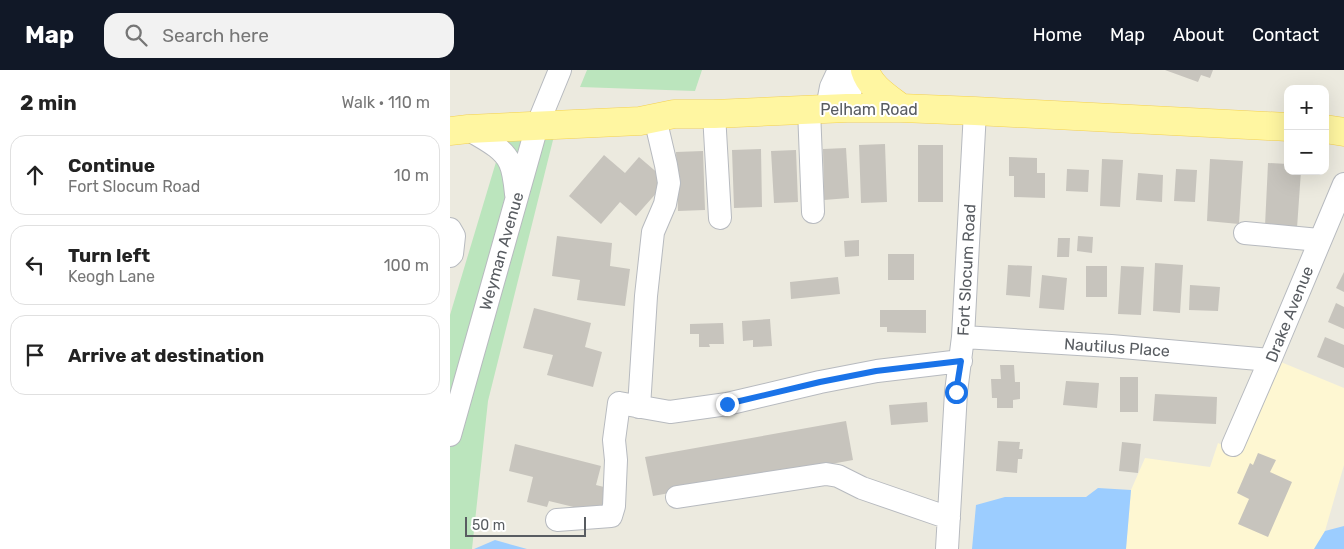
<!DOCTYPE html>
<html lang="en">
<head>
<meta charset="utf-8">
<style>
	:root { --surface:#fff; --page:#f2f2f2; --text:#222; --muted:#767676; --line:#e0e0e0; --accent:#111827 }
	body { margin:0; font-family:Rubik,sans-serif; background:var(--page); color:var(--text) }
	.controls { position:absolute; right:15px; top:15px; display:grid; overflow:hidden; border-radius:10px; box-shadow:0 5px 20px #0002 }
	.controls button { width:45px; height:45px; display:grid; place-items:center; padding:0; border:0; border-bottom:1px solid var(--line); background:var(--surface); color:var(--text); font:25px sans-serif }
	.scale { position:absolute; left:15px; bottom:12px; width:121px; box-sizing:border-box; padding-left:5px; border:2px solid #585c61; border-top:0; font-size:14px; line-height:18px; white-space:nowrap; color:#585c61; -webkit-text-stroke:4px #fff; paint-order:stroke }
	.stop { position:absolute; width:15px; height:15px; margin:-11px; border:4px solid #1a73e8; border-radius:50%; background:#fff }
	.stop.end { background:#1a73e8; border-color:#fff; box-shadow:0 1px 5px #0008 }
	.list { margin:0; padding:0; list-style:none }
	h2 { display:flex; justify-content:space-between; align-items:center; height:65px; margin:0; padding:0 20px; font-size:21px }
	h2 small { font-size:16px; font-weight:400; color:var(--muted) }
	.list li { display:grid; grid-template-columns:32px 1fr auto; gap:15px; align-items:center; box-sizing:border-box; height:80px; margin:0 10px 10px; padding:0 10px; border:1px solid var(--line); border-radius:15px }
	.list b { display:block; font-size:19px; white-space:nowrap }
	.list p { margin:0; font-size:16px; white-space:nowrap; color:var(--muted) }
	.list em { font-size:16px; font-style:normal; color:var(--muted) }
	.icon { flex:none; width:28px; height:28px; fill:none; stroke:currentColor; stroke-width:2; stroke-linecap:round; stroke-linejoin:round }
	.map { position:relative; flex:none; width:894px; height:479px; overflow:hidden }
	header { display:flex; align-items:center; gap:30px; box-sizing:border-box; height:70px; padding:0 25px; background:var(--accent); color:#fff }
	header strong { font-size:24px }
	nav { display:flex; gap:28px; margin-inline-start:auto; font-size:18px }
	.search { width:350px; height:45px; background:var(--page); display:flex; align-items:center; gap:12px; box-sizing:border-box; padding:0 18px; border-radius:15px; color:var(--muted); font-size:19px }
	main { display:flex }
	aside { flex:1; background:var(--surface) }
	.map>svg:first-child { display:block }
</style>
</head>
<body>
<header>
<strong>Map</strong>
<div class="search"><svg class="icon" aria-label="search" viewBox="0 0 24 24"><circle cx="10" cy="10" r="6"/><path d="M15 15l6 6"/></svg>Search here</div>
<nav><a>Home</a><a>Map</a><a>About</a><a>Contact</a></nav>
</header>
<main>
<aside>
<h2>2 min<small>Walk · 110 m</small></h2>
<ul class="list">
<li><svg class="icon" aria-label="ahead" viewBox="0 0 24 24"><path d="M12 20V5M6 11l6-6 6 6"/></svg><div><b>Continue</b><p>Fort Slocum Road</p></div><em>10 m</em></li>
<li><svg class="icon" aria-label="left" viewBox="0 0 24 24"><path d="M17 20v-9H6M10 6l-5 5 5 5"/></svg><div><b>Turn left</b><p>Keogh Lane</p></div><em>100 m</em></li>
<li><svg class="icon" aria-label="arrive" viewBox="0 0 24 24"><path d="M6 21V4h12l-3 4 3 4H6"/></svg><div><b>Arrive at destination</b></div></li>
</ul>
</aside>
<div class="map">
<svg width="894" height="479" viewBox="0 0 894 479">
	<rect width="100%" height="100%" fill="#eceadf"/>
	<path fill="#fef7d2" d="M826 290 894 318V395L875 461 864 479H676L681 420 695 388 760 397 768 373 787 382Z"/>
	<path fill="#bbe5bd" d="M137 0H252L245 21 130 17Z
		M106 58 38 331 22 479H0V245L49 82 17 61Z"/>
	<path fill="#9ccdff" d="M648 418 681 420 676 479H522L526 435 555 427H636Z
		M894 456V479H864L875 461Z
		M45 470 77 479H24Z"/>
	<path fill="#c7c4bd" d="M715 0H763L760 8 751 5 748 12Z
		M435 74 437 132 411 133 409 75Z
		M468 75H493V132H468Z
		M396 78 399 128 374 130 373 79Z
		M311 79 312 137 284 138 282 80Z
		M346 80 348 132 324 133 321 81Z
		M253 81 255 140 228 141 226 82Z
		M154 85 175 103 189 87 217 111 186 146 170 132 151 154 119 126Z
		M559 87 587 88V103H595V128L564 127V106H559Z
		M652 89 673 90 670 137 650 136Z
		M760 89 793 91 789 154 757 151Z
		M818 93 838 94V101H851L847 158 815 156Z
		M617 99 639 100 638 122 616 121Z
		M726 99 747 100 745 132 724 131Z
		M688 103 713 105 712 132 686 130Z
		M107 166 162 173 160 196 180 199 175 236 127 230 130 210 102 206Z
		M628 166 643 167 642 183 627 181Z
		M608 168H620L619 187H607Z
		M409 170V186L395 187 394 171Z
		M438 184H464V210H438Z
		M705 193 733 195 730 243 703 241Z
		M558 195 582 196 580 227 556 225Z
		M636 196H657V227H636Z
		M671 196 694 197 691 245 668 244Z
		M894 202V222L886 218Z
		M592 205 617 208 614 240 589 238Z
		M388 207 390 224 341 229 340 212Z
		M740 215 770 217 768 241 739 240Z
		M886 233 894 237V259L878 252Z
		M84 238 141 253 135 277 152 282 143 317 97 305 103 285 73 278Z
		M430 240H476V263L437 262V257H430Z
		M320 249 322 276 303 277V270L293 271 292 251Z
		M273 253 274 274H259L260 277H249V264H240V254Z
		M875 267 894 275V298L867 287Z
		M550 295H564L565 312H570V329L563 330V338H547V328H542L541 309H551Z
		M670 307H688V342H670Z
		M616 311 649 313 647 338 613 335Z
		M705 324 767 327 766 354 703 351Z
		M477 332 478 352 441 355 439 335Z
		M396 351 403 390 203 426 195 387Z
		M548 371 570 372 569 379H573L572 389H568L567 403 546 401Z
		M672 372 691 374 688 403 669 401Z
		M65 374 151 396 146 415 158 418 154 435 136 440 99 431 97 437 77 432 83 407 59 401Z
		M808 383 826 390 820 402 842 412 818 467 788 454 799 429 787 423 800 393 803 395Z"/>
	<g fill="none" stroke-linecap="round" stroke-linejoin="round">
		<g stroke="#b7babf" stroke-width="24">
			<path id="minor" d="M377 38 381 17 389 0
				M397 38 405 0
				M359 39 363 142
				M264 44 270 148
				M18 59C32 68 53 77 60 93 64 102 65 114 66 124
				M0 159 4 166 2 184 0 186
				M795 163 869 170
				M513 267 661 276 820 290
				M189 337 196 226 203 162 215 134 219 113 216 95 205 48
				M0 365 87 56 110 0
				M783 375 820 290 894 114
				M227 427 376 404 388 406 412 418 499 448
				M107 450 161 446 164 436 166 390 164 370 169 333 220 342 277 334 370 312 427 301 511 291
				M497 479 506 322 513 267 525 41"/>
		</g>
		<g stroke="#f4d150" stroke-width="29">
			<path id="major" d="M415 0C420 17 437 27 451 38
				M875 59 894 62
				M0 61 18 59 190 51 224 44H264L397 38H451L525 41 838 57"/>
		</g>
		<use href="#minor" stroke="#fff" stroke-width="22"/>
		<use href="#major" stroke="#fff6a1" stroke-width="28"/>
	</g>
	<g fill="none" stroke-linecap="round" stroke-linejoin="round">
		<path stroke="#1a73e8" stroke-width="6" d="M277 334 370 312 426 301 511 291 506 322"/>
	</g>
	<g text-anchor="middle" stroke-width="4" stroke-linejoin="round" paint-order="stroke">
		<g font-size="16" fill="#585c61" stroke="#fff">
			<text x="419" y="45">Pelham Road</text>
			<text transform="translate(51 181) rotate(-74)" y="6">Weyman Avenue</text>
			<text transform="translate(516 200) rotate(-87)" y="6">Fort Slocum Road</text>
			<text transform="translate(839 244) rotate(-68)" y="6">Drake Avenue</text>
			<text transform="translate(667 277) rotate(4)" y="6">Nautilus Place</text>
		</g>
	</g>
</svg>
<div class="controls">
<button>+</button>
<button>−</button>
</div>
<div class="scale">50 m</div>
<div class="stop" style="left:506px;top:322px"></div>
<div class="stop end" style="left:277px;top:334px"></div>
</div>
</main>
</body>
</html>
